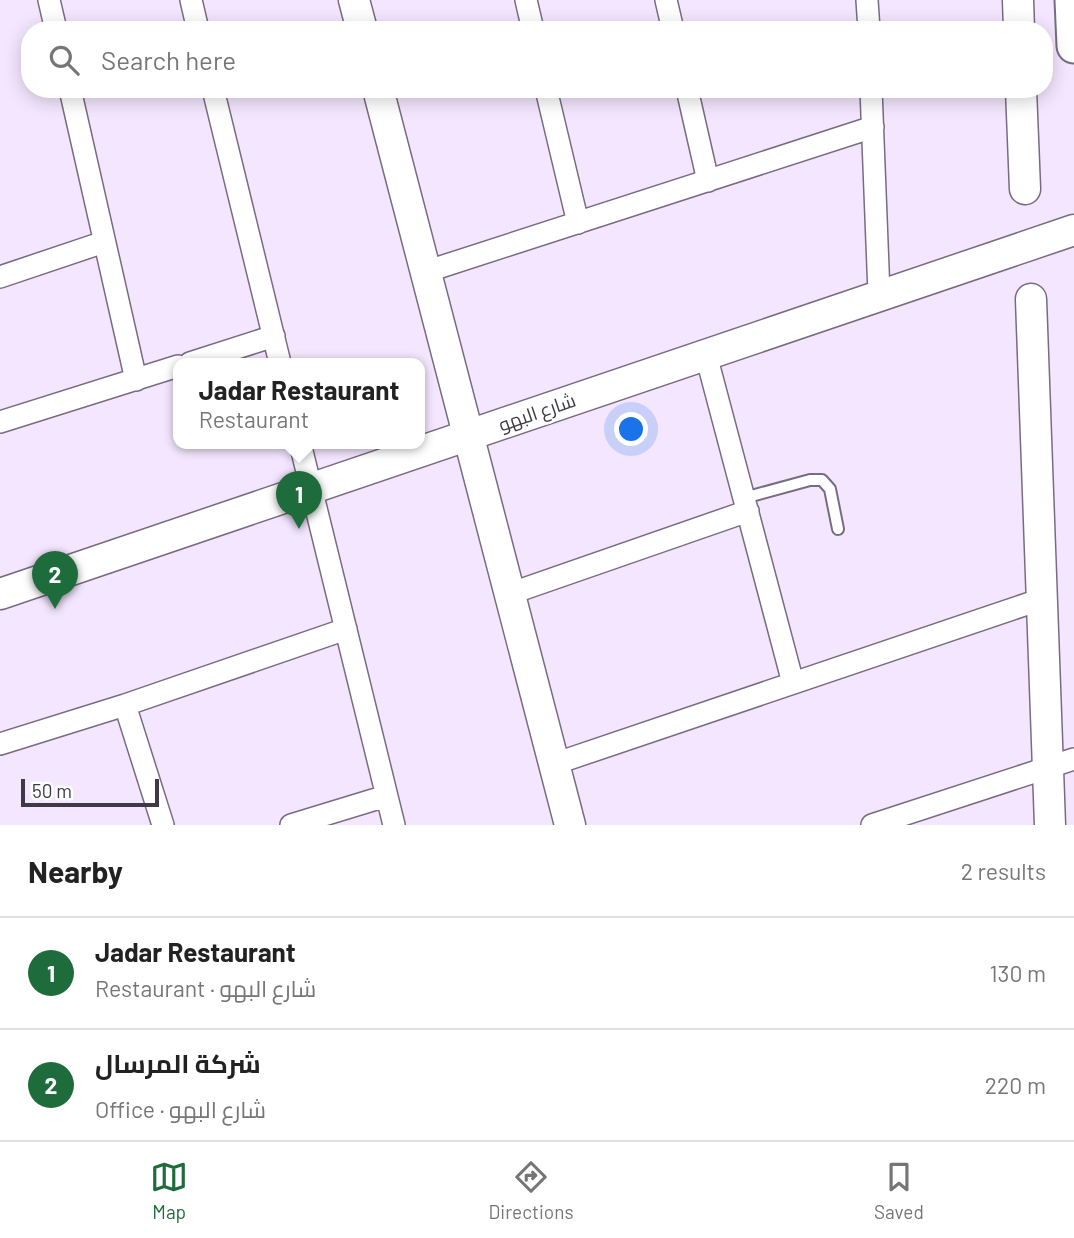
<!DOCTYPE html>
<html lang="en">
<head>
<meta charset="utf-8">
<style>
	:root { --surface:#fff; --page:#f6f6f6; --text:#222; --muted:#767676; --line:#e0e0e0; --accent:#1e6c3b }
	body { margin:0; font-family:Barlow,Cairo,sans-serif; background:var(--page); color:var(--text) }
	.scale { position:absolute; left:21px; bottom:18px; width:138px; box-sizing:border-box; padding-left:7px; border:4px solid #3f3943; border-top:0; font-size:19px; line-height:24px; white-space:nowrap; color:#3f3943; -webkit-text-stroke:5px #fff; paint-order:stroke }
	.you { position:absolute; left:632px; top:430px; width:24px; height:24px; margin:-18px; border:5px solid #fff; border-radius:50%; background:#1a73e8; box-shadow:0 0 0 10px #1a73e833 }
	.badge { display:grid; place-items:center; width:46px; height:46px; border-radius:50%; background:var(--accent); color:#fff; font-size:23px; font-weight:700 }
	.pin { position:absolute; translate:-50% -58px; filter:drop-shadow(0 2px 4px #0008) }
	.pin::after { content:''; position:absolute; top:37px; width:24px; height:21px; background:inherit; clip-path:polygon(0 0,100% 0,50% 100%) }
	.popup { position:absolute; left:173px; top:358px; width:252px; height:91px; box-sizing:border-box; display:grid; place-content:center; border-radius:14px; background:var(--surface); filter:drop-shadow(0 2px 5px #0005); font-size:23px; white-space:nowrap; color:var(--muted) }
	.popup b { font-size:26px; color:var(--text) }
	.popup::after { content:''; position:absolute; left:50%; top:100%; margin-left:-14px; border:14px solid transparent; border-top-color:var(--surface) }
	.list { margin:0; padding:0; list-style:none }
	h2 { display:flex; justify-content:space-between; align-items:center; height:91px; margin:0; padding:0 28px; font-size:30px }
	h2 small { font-size:23px; font-weight:400; color:var(--muted) }
	.list li { display:grid; grid-template-columns:46px 1fr auto; gap:21px; align-items:center; box-sizing:border-box; height:112px; padding:0 28px; border-top:2px solid var(--line) }
	.list b { display:block; font-size:26px; white-space:nowrap }
	.list p { margin:0; font-size:23px; white-space:nowrap; color:var(--muted) }
	.list em { font-size:23px; font-style:normal; color:var(--muted) }
	.icon { flex:none; width:38px; height:38px; fill:none; stroke:currentColor; stroke-width:2; stroke-linecap:round; stroke-linejoin:round }
	.map { position:relative; flex:none; width:1074px; height:825px; overflow:hidden }
	.search { position:absolute; background:var(--surface); box-shadow:0 4px 18px #0003; left:21px; right:21px; top:21px; height:77px; display:flex; align-items:center; gap:18px; box-sizing:border-box; padding:0 24px; border-radius:28px; color:var(--muted); font-size:26px }
	.sheet { height:315px; background:var(--surface) }
	nav { display:flex; justify-content:space-around; align-items:center; box-sizing:border-box; height:98px; border-top:2px solid var(--line); background:var(--surface); font-size:19px; color:var(--muted) }
	nav a { display:grid; justify-items:center; gap:4px }
	nav .on { color:var(--accent) }
	.map>svg:first-child { display:block }
</style>
</head>
<body>
<div class="map">
<svg width="1074" height="825" viewBox="0 0 1074 825">
	<rect width="100%" height="100%" fill="#f4e6fe"/>
	<g fill="none" stroke-linecap="round" stroke-linejoin="round">
		<g stroke="#786c80" stroke-width="14">
			<path id="lane" d="M744 498 810 480H822L830 489 838 529"/>
		</g>
		<g stroke="#786c80" stroke-width="24">
			<path id="street" d="M49 0 56 30
				M191 0 198 30
				M526 0 533 30
				M666 0 673 30
				M867 0 869 30
				M70 89 136 380
				M213 89 280 363
				M546 89 578 223
				M687 89 708 181
				M871 89 879 294
				M425 272 873 127
				M0 277 104 242
				M706 355 793 683
				M190 363 274 336
				M0 422 178 366
				M300 443 394 825
				M509 594 748 511
				M125 705 163 825
				M0 744 125 705 346 629
				M554 764 1042 599
				M291 825 386 796
				M872 825 1074 759"/>
		</g>
		<g stroke="#786c80" stroke-width="33">
			<path id="secondary" d="M354 0 362 30
				M1018 0 1019 30
				M378 89 570 825
				M1021 89 1025 189
				M1031 299 1050 825
				M0 594 1074 230"/>
		</g>
		<g stroke="#786c80" stroke-width="37">
			<path id="primary" d="M1072 0 1074 46"/>
		</g>
		<use href="#lane" stroke="#fff" stroke-width="10"/>
		<use href="#street" stroke="#fff" stroke-width="21"/>
		<use href="#secondary" stroke="#fff" stroke-width="30"/>
		<use href="#primary" stroke="#fff" stroke-width="33"/>
	</g>
	<g text-anchor="middle" stroke-width="5" stroke-linejoin="round" paint-order="stroke">
		<g font-size="19" fill="#3f3943" stroke="#fff">
			<text transform="translate(537 412) rotate(-19)" y="7">شارع البهو</text>
		</g>
	</g>
</svg>
<div class="scale">50 m</div>
<div class="you"></div>
<div class="pin badge" style="left:299px;top:529px">1</div>
<div class="popup"><b>Jadar Restaurant</b>Restaurant</div>
<div class="pin badge" style="left:55px;top:609px">2</div>
<div class="search"><svg class="icon" aria-label="search" viewBox="0 0 24 24"><circle cx="10" cy="10" r="6"/><path d="M15 15l6 6"/></svg>Search here</div>
</div>
<section class="sheet">
<h2>Nearby<small>2 results</small></h2>
<ul class="list">
<li><span class="badge">1</span><div><b>Jadar Restaurant</b><p>Restaurant · شارع البهو</p></div><em>130 m</em></li>
<li><span class="badge">2</span><div><b>شركة المرسال</b><p>Office · شارع البهو</p></div><em>220 m</em></li>
</ul>
</section>
<nav>
<a class="on"><svg class="icon" aria-label="map" viewBox="0 0 24 24"><path d="M3 6l6-2 6 2 6-2v14l-6 2-6-2-6 2zM9 4v14M15 6v14"/></svg>Map</a>
<a><svg class="icon" aria-label="directions" viewBox="0 0 24 24"><path d="M12 3l9 9-9 9-9-9zM9 14v-3h6M13 9l2 2-2 2"/></svg>Directions</a>
<a><svg class="icon" aria-label="saved" viewBox="0 0 24 24"><path d="M7 4h10v16l-5-4-5 4z"/></svg>Saved</a>
</nav>
</body>
</html>
